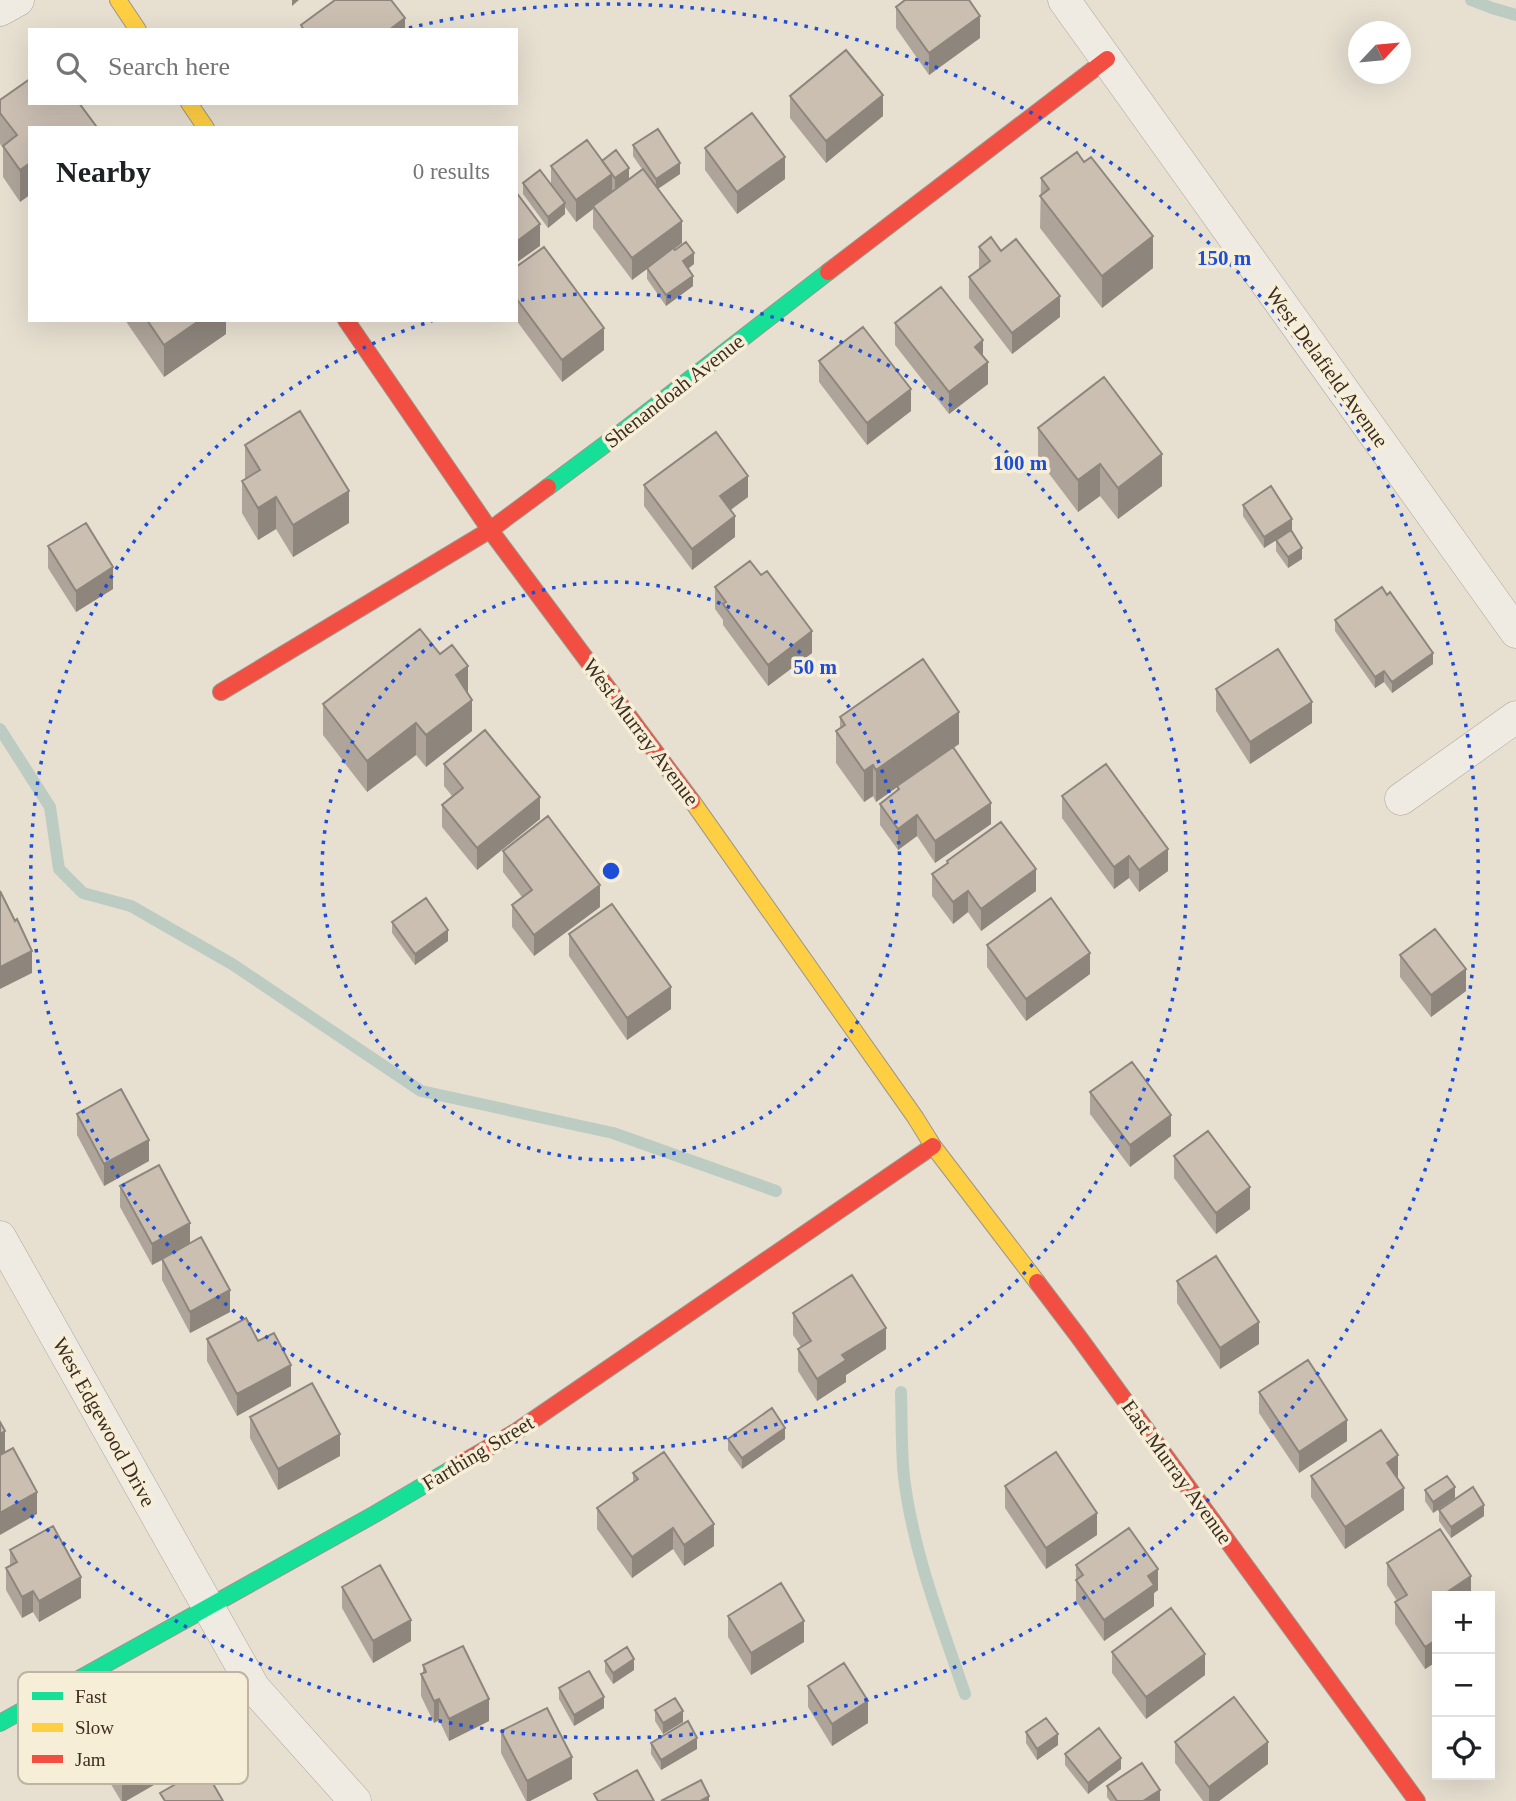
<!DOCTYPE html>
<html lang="en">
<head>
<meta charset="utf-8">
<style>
	:root { --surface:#fff; --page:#f6f6f6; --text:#202124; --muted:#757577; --line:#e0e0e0 }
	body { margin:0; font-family:"Times New Roman",serif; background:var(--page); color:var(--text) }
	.controls { position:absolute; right:21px; bottom:21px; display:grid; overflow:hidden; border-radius:0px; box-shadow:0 7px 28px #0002 }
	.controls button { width:63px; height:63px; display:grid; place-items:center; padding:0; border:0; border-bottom:2px solid var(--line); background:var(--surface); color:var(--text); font:35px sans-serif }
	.compass { position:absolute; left:1348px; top:21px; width:63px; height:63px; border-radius:50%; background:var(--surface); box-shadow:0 7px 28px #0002; rotate:64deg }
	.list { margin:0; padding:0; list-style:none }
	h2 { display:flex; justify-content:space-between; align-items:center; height:91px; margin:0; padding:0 28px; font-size:30px }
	h2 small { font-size:23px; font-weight:400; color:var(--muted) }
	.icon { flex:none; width:38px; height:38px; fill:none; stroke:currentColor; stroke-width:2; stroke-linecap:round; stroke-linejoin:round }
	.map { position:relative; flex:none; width:1516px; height:1801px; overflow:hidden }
	.search { position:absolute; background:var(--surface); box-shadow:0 7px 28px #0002; left:28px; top:28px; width:490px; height:77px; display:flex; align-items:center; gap:18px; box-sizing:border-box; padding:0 24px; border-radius:0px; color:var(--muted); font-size:26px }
	.panel { position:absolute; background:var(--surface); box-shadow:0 7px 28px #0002; left:28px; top:126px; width:490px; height:196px; border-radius:0px }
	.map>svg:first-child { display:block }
</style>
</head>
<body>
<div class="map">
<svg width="1516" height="1801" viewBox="0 0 1516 1801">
	<rect width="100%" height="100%" fill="#e7e0d1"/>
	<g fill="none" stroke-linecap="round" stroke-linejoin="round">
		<path stroke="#bcccc2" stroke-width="12" d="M1471 0 1492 8 1516 15
			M0 729 50 807 59 869 83 893 131 906 232 964 421 1091 613 1133 776 1191
			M901 1392C902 1420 901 1449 904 1477 913 1552 941 1623 965 1694"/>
		<g stroke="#ada599" stroke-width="33">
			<path id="street" d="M1064 0 1516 632
				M0 10 18 0
				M1401 799 1516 717
				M0 1237 254 1688 355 1801"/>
		</g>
		<g stroke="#9c958a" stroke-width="18">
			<path id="fast" d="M548 487 627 428 828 272
				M0 1723 375 1514 455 1467"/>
		</g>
		<g stroke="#9c958a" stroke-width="18">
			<path id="slow" d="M118 0 138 30
				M189 103 206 128
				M692 801 915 1117 933 1146 1037 1282"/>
		</g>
		<g stroke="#9c958a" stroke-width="18">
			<path id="jam" d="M828 272 1107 59
				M346 320 490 530 692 801
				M221 692 490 530 548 487
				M1037 1282 1078 1336 1417 1801
				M455 1467 517 1431 933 1146"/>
		</g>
		<use href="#street" stroke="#efebe3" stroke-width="32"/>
		<use href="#fast" stroke="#16e098" stroke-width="16"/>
		<use href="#slow" stroke="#ffcf43" stroke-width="16"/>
		<use href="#jam" stroke="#f24e42" stroke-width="16"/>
	</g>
	<path fill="#afa499" d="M896 7 980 38 929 75 896 28Z
		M790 96 883 116 826 163 790 118Z
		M0 100 96 128H30L20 202 3 177V148L0 144Z
		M633 145 680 174 658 189 682 243 674 249 694 264 688 269 693 286 666 306 647 279V269L632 280 593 228V209L576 222 565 207V214L548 228 523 194V183L551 184V166L602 161 629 179 642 169 633 156Z
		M705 148 785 179 737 214 705 170Z
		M1041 178 1153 268 1102 308 1040 228Z
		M979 247 1060 317 1012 354 969 298V277L979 269Z
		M516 267 604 350 562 382 516 320Z
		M125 320H226V334L164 377Z
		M895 323 983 356 988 384 949 414 895 345Z
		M819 361 911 411 867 445 819 382Z
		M1038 428 1162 486 1118 519 1100 496 1078 512 1038 459Z
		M245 445 349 523 293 557 276 529 258 540 242 513V481L246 479 245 477Z
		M644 485 748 497 731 510 735 537 692 570 644 506Z
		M1243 505 1292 530H1291L1302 559 1288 568 1276 551V540L1264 548 1243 516Z
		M48 546 113 589 76 612 48 568Z
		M715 587 812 653 768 686 723 625V620L715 609Z
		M1335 620 1433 664 1392 693 1384 682 1375 688 1335 631Z
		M1216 689 1312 723 1250 764 1216 711Z
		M468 693 472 731 426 767 416 755 367 792 323 735V704Z
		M840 717 959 744 953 748 991 824 935 863 917 836 898 850 880 825V804L897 791V787L876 802 873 796 864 802 836 763V731L840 729Z
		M444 764 540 819 477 870 442 827V805L452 796 444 786Z
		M1062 796 1168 871 1139 892 1129 878 1114 889 1062 818Z
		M503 851 600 907 534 956 512 927V905L522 897 503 872Z
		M947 861 1036 891 981 931 968 912 953 924 932 896V874L947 864Z
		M392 922 448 941 415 965 392 933Z
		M569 934 671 1009 627 1040 569 956Z
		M987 945 1090 974 1026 1021 987 967Z
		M1400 955 1466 991 1431 1017 1400 977Z
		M1090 1092 1171 1136 1130 1167 1090 1114Z
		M77 1114 149 1161 104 1186 77 1135Z
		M1174 1156 1250 1209 1216 1234 1174 1178Z
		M120 1186 190 1243 230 1312 190 1333 162 1280V1260L152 1265 120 1207Z
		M1177 1281 1259 1344 1220 1369 1177 1303Z
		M793 1313 886 1349 846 1375V1382L817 1401 798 1371V1349L801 1347 793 1335Z
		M207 1339 258 1341 291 1386 237 1416 207 1361Z
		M1259 1392 1347 1441 1299 1473 1259 1413Z
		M250 1417 340 1456 278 1490 250 1438Z
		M728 1439H785L742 1469 728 1450Z
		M633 1473 714 1546 684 1566 673 1549 632 1578 597 1529V1508L633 1482Z
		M1311 1476 1398 1477 1397 1478 1404 1510 1345 1549 1311 1497Z
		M1005 1486 1097 1535 1046 1569 1005 1508Z
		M1425 1490 1455 1498 1433 1513 1425 1501Z
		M1439 1510 1484 1516 1451 1538 1439 1521Z
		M10 1550 81 1598 39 1622 33 1612 22 1618 6 1590V1568L10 1565Z
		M1387 1563 1471 1596H1437V1671L1433 1664 1425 1669 1395 1624V1602L1397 1601 1387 1585Z
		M1076 1565 1158 1590 1154 1593V1606L1104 1641 1076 1601Z
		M342 1587 411 1641 373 1663 342 1608Z
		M728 1616 804 1642 751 1675 728 1637Z
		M1112 1652 1205 1675 1146 1719 1112 1673Z
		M605 1661 634 1670 613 1684 605 1672Z
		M423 1665 489 1721 449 1741 439 1720 434 1723 421 1696V1674L423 1673Z
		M808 1686 868 1723 832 1746 808 1707Z
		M559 1688 604 1708 574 1726 559 1699Z
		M655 1710 683 1722 663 1734 655 1721Z
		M105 1721 178 1760 159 1771V1782L126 1801H121L106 1776V1754L110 1752 105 1742Z
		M501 1731 572 1779 530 1801H526L501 1753Z
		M1026 1732 1058 1745 1037 1760 1026 1743Z
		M1175 1742 1268 1764 1219 1801H1203L1175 1763Z
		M651 1743 697 1749 661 1770 651 1754Z
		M1065 1754 1121 1769 1088 1794 1065 1765Z
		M1107 1786 1160 1801H1110L1107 1797Z"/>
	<path fill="#8e867d" d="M292 0H299L292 6Z
		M980 16V38L929 75V53Z
		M405 18V30H389Z
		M883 95V116L826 163V141Z
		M785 157V179L737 214V192Z
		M30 163V195L20 202V170Z
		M680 163V174L656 190V179Z
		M629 168V179L615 189V178Z
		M612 174V195L593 206V209L576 222V200Z
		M565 203V214L548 228V217Z
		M682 221V243L632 280V258Z
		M540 224V246L516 263V242Z
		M1153 236V268L1102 308V276Z
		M694 253V264L683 272V261Z
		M693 276V286L666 306V295Z
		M1060 296V317L1012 354V333Z
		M200 320H226V334L164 377V345Z
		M604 328V350L562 382V360Z
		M983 340V362L975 347Z
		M988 362V384L949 414V392Z
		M911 389V411L867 445V423Z
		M1162 454V486L1118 519V488Z
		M1100 464V496L1078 512V480Z
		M748 476V497L720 517V496Z
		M349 491V523L293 557V525Z
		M276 497V529L258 540V508Z
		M735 516V537L692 570V549Z
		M1292 519V530L1264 548V537Z
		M1302 548V559L1288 568V557Z
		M113 567V589L76 612V591Z
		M812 631V653L768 686V665Z
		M1433 653V664L1392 693V682Z
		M468 666V697L456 675Z
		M1384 671V682L1375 688V677Z
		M472 700V731L426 767V735Z
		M1312 702V723L1250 764V742Z
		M959 712V744L876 802V770Z
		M416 723V755L367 792V761Z
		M873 765V796L864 802V771Z
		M540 797V819L477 870V848Z
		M991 803V824L935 863V841Z
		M917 815V836L898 850V829Z
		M1168 849V871L1139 892V870Z
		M1129 856V878L1114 889V867Z
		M1036 869V891L981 931V909Z
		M600 885V907L534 956V935Z
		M968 891V912L953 924V902Z
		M448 930V941L415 965V954Z
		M32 951V973L0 989V967Z
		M1090 953V974L1026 1021V999Z
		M1466 969V991L1431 1017V995Z
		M671 987V1009L627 1040V1018Z
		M1171 1115V1136L1130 1167V1145Z
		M149 1140V1161L104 1186V1164Z
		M1250 1187V1209L1216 1234V1213Z
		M190 1223V1245L152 1265V1244Z
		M230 1290V1312L190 1333V1312Z
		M1259 1322V1344L1220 1369V1348Z
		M886 1328V1349L846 1375V1382L817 1401V1379L842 1355Z
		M291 1365V1386L237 1416V1394Z
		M1347 1420V1441L1299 1473V1452Z
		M785 1428V1439L742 1469V1458Z
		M5 1431V1453L0 1456V1434Z
		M340 1434V1456L278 1490V1469Z
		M1398 1455V1477L1387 1485V1463Z
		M1455 1487V1498L1433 1513V1502Z
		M1404 1488V1510L1345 1549V1527Z
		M37 1492V1514L0 1535V1513Z
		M1484 1505V1516L1451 1538V1527Z
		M1097 1513V1535L1046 1569V1548Z
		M714 1524V1546L684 1566V1545Z
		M673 1528V1549L632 1578V1557Z
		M1158 1569V1590L1154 1593V1606L1104 1641V1620L1148 1576Z
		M1471 1576V1596H1443V1595Z
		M81 1577V1598L39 1622V1601Z
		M33 1591V1612L22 1618V1597Z
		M411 1620V1641L373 1663V1641Z
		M804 1621V1642L751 1675V1653Z
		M1433 1642V1664L1425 1669V1647Z
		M1205 1654V1675L1146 1719V1697Z
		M634 1659V1670L613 1684V1673Z
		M604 1697V1708L574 1726V1715Z
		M439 1699V1720L434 1723V1701Z
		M489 1699V1721L449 1741V1719Z
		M868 1701V1723L832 1746V1724Z
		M683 1711V1722L663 1734V1723Z
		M1058 1734V1745L1037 1760V1749Z
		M178 1738V1760L159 1771V1782L126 1801H122V1782L154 1752Z
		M697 1738V1749L661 1770V1760Z
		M1268 1742V1764L1219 1801H1209V1787Z
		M572 1757V1779L530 1801H527V1781Z
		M1121 1758V1769L1088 1794V1783Z
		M1160 1790V1801H1143Z
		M709 1796V1801H700Z"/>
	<path fill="#cbbfb2" stroke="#8e867d" stroke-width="2" d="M335 0H391L405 18 389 30H304L301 25Z
		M905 0H969L980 16 929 53 896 7Z
		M846 50 883 95 826 141 790 96Z
		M30 79V103H79L96 126 93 128H30V163L20 170 3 146 17 135 0 113V100Z
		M752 113 785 157 737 192 705 148Z
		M658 129 680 163 656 179 633 145Z
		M587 140 612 174 576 200 551 166Z
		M616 150 629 168 615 178 602 161Z
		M1077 152 1084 162 1091 157 1153 236 1102 276 1040 196 1049 189 1041 178Z
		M643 169 682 221 632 258 593 206Z
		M540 170 565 203 548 217 523 183Z
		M516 192 540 224 516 242Z
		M991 237 1001 251 1016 239 1060 296 1012 333 969 277 990 261 979 247Z
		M686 242 694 253 683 261 693 276 666 295 647 268 673 248 675 250Z
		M544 247 604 328 562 360 516 298V267Z
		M941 287 983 340 975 347 988 362 949 392 895 323Z
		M147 320H200L164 345Z
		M863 327 911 389 867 423 819 361Z
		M1104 377 1162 454 1118 488 1100 464 1078 480 1038 428Z
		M300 411 349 491 293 525 276 497 258 508 242 481 260 470 245 445Z
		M716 432 748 476 720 496 735 516 692 549 644 485Z
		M1271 486 1292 519 1264 537 1243 505Z
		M86 523 113 567 76 591 48 546Z
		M1291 530 1302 548 1288 557 1276 540Z
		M750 561 761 575 767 571 812 631 768 665 723 604 726 602 715 587Z
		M1382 587 1387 595 1390 592 1433 653 1392 682 1384 671 1375 677 1335 620Z
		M420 629 440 654 452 645 468 666 456 675 472 700 426 735 416 723 367 761 323 704Z
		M1278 649 1312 702 1250 742 1216 689Z
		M923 659 959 712 876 770 873 765 864 771 836 731 845 725 840 717Z
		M485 730 540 797 477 848 442 805 463 788 444 764Z
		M953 747 991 803 935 841 917 815 898 829 880 804 899 789 897 786Z
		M1106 764 1168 849 1139 870 1129 856 1114 867 1062 796Z
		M548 816 600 885 534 935 512 905 532 890 503 851Z
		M1001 822 1036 869 981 909 968 891 953 902 932 874 948 863 947 861Z
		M0 891 15 921 17 919 32 951 0 967Z
		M426 898 448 930 415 954 392 922Z
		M1051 898 1090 953 1026 999 987 945Z
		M612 904 671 987 627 1018 569 934Z
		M1435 929 1466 969 1431 995 1400 955Z
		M1132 1062 1171 1115 1130 1145 1090 1092Z
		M121 1089 149 1140 104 1164 77 1114Z
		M1208 1131 1250 1187 1216 1213 1174 1156Z
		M159 1165 190 1223 152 1244 120 1186Z
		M201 1237 230 1290 190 1312 162 1259Z
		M1216 1256 1259 1322 1220 1348 1177 1281Z
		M852 1275 886 1328 842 1355 846 1360 817 1379 798 1349 811 1341 793 1313Z
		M246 1318 258 1341 274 1333 291 1365 237 1394 207 1339Z
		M1308 1360 1347 1420 1299 1452 1259 1392Z
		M312 1383 340 1434 278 1469 250 1417Z
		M772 1408 785 1428 742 1458 728 1439Z
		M0 1422 5 1431 0 1434Z
		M1381 1430 1398 1455 1387 1463 1404 1488 1345 1527 1311 1476Z
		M13 1448 37 1492 0 1513V1455Z
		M664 1452 714 1524 684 1545 673 1528 632 1557 597 1508 638 1479 633 1473Z
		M1056 1452 1097 1513 1046 1548 1005 1486Z
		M1447 1476 1455 1487 1433 1502 1425 1490Z
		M1473 1487 1484 1505 1451 1527 1439 1510Z
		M53 1526 81 1577 39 1601 33 1591 22 1597 6 1568 17 1562 10 1550Z
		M1129 1528 1158 1569 1148 1576 1154 1585 1104 1620 1076 1580 1083 1575 1076 1565Z
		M1440 1529 1471 1576 1443 1595 1444 1596H1437V1649L1433 1642 1425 1647 1395 1602 1407 1595 1387 1563Z
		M380 1565 411 1620 373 1641 342 1587Z
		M781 1583 804 1621 751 1653 728 1616Z
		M1171 1608 1205 1654 1146 1697 1112 1652Z
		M463 1646 489 1699 449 1719 439 1699 434 1701 421 1674 426 1672 423 1665Z
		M627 1647 634 1659 613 1673 605 1661Z
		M844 1663 868 1701 832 1724 808 1686Z
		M589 1671 604 1697 574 1715 559 1688Z
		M1234 1697 1268 1742 1209 1787 1175 1742Z
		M675 1698 683 1711 663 1723 655 1710Z
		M547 1708 572 1757 527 1781 501 1731Z
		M1046 1718 1058 1734 1037 1749 1026 1732Z
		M688 1721 697 1738 661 1760 651 1743Z
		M1099 1728 1121 1758 1088 1783 1065 1754Z
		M1142 1763 1160 1790 1143 1801H1117L1107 1786Z
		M204 1768 223 1801H165L160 1793Z
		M637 1770 654 1801H598L594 1794Z
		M701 1780 709 1796 700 1801H661Z"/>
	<g fill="none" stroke="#1d4ed8" stroke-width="3.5" stroke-dasharray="3.5 7">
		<circle cx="611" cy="871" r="289"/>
		<path d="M521 300A578 578 0 1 1 432 321"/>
		<path d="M409 28A867 867 0 1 1 3 1489"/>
	</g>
	<g text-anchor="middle" stroke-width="7" stroke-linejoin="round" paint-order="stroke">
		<g font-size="21" fill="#3d2e20" stroke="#f7eed8">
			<text transform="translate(1327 367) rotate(54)" y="7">West Delafield Avenue</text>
			<text transform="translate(674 391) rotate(-38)" y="7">Shenandoah Avenue</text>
			<text transform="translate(641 732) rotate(53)" y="7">West Murray Avenue</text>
			<text transform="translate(104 1422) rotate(61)" y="7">West Edgewood Drive</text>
			<text transform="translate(478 1453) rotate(-31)" y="7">Farthing Street</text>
			<text transform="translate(1177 1472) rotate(54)" y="7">East Murray Avenue</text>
		</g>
	</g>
	<rect x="18" y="1672" width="230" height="112" rx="10" fill="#f7eed8" stroke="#bfb4a1" stroke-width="2"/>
	<rect x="32" y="1692" width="31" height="8" fill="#16e098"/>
	<rect x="32" y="1723" width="31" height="9" fill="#ffcf43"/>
	<rect x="32" y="1755" width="31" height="8" fill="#f24e42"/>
	<g font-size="19" fill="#3d2e20">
		<text x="75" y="1703">Fast</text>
		<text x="75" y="1734">Slow</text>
		<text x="75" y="1766">Jam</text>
	</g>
	<circle cx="611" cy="871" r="10" fill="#1d4ed8" stroke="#f7eed8" stroke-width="3.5"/>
	<g font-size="21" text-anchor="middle" font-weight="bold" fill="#1d4ed8" stroke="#f7eed8" stroke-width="7" stroke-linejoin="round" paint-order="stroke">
		<text x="1224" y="265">150 m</text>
		<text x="1020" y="470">100 m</text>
		<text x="815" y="674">50 m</text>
	</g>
</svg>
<div class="controls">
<button>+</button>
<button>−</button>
<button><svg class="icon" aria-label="locate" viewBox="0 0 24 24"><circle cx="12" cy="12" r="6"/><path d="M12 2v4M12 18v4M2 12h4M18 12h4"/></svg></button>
</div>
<svg class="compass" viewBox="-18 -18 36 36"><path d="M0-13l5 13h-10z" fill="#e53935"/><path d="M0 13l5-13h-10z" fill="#757577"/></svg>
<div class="search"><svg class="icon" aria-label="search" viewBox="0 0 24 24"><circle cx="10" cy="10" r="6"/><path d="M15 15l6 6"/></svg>Search here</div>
<section class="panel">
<h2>Nearby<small>0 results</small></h2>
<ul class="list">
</ul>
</section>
</div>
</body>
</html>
